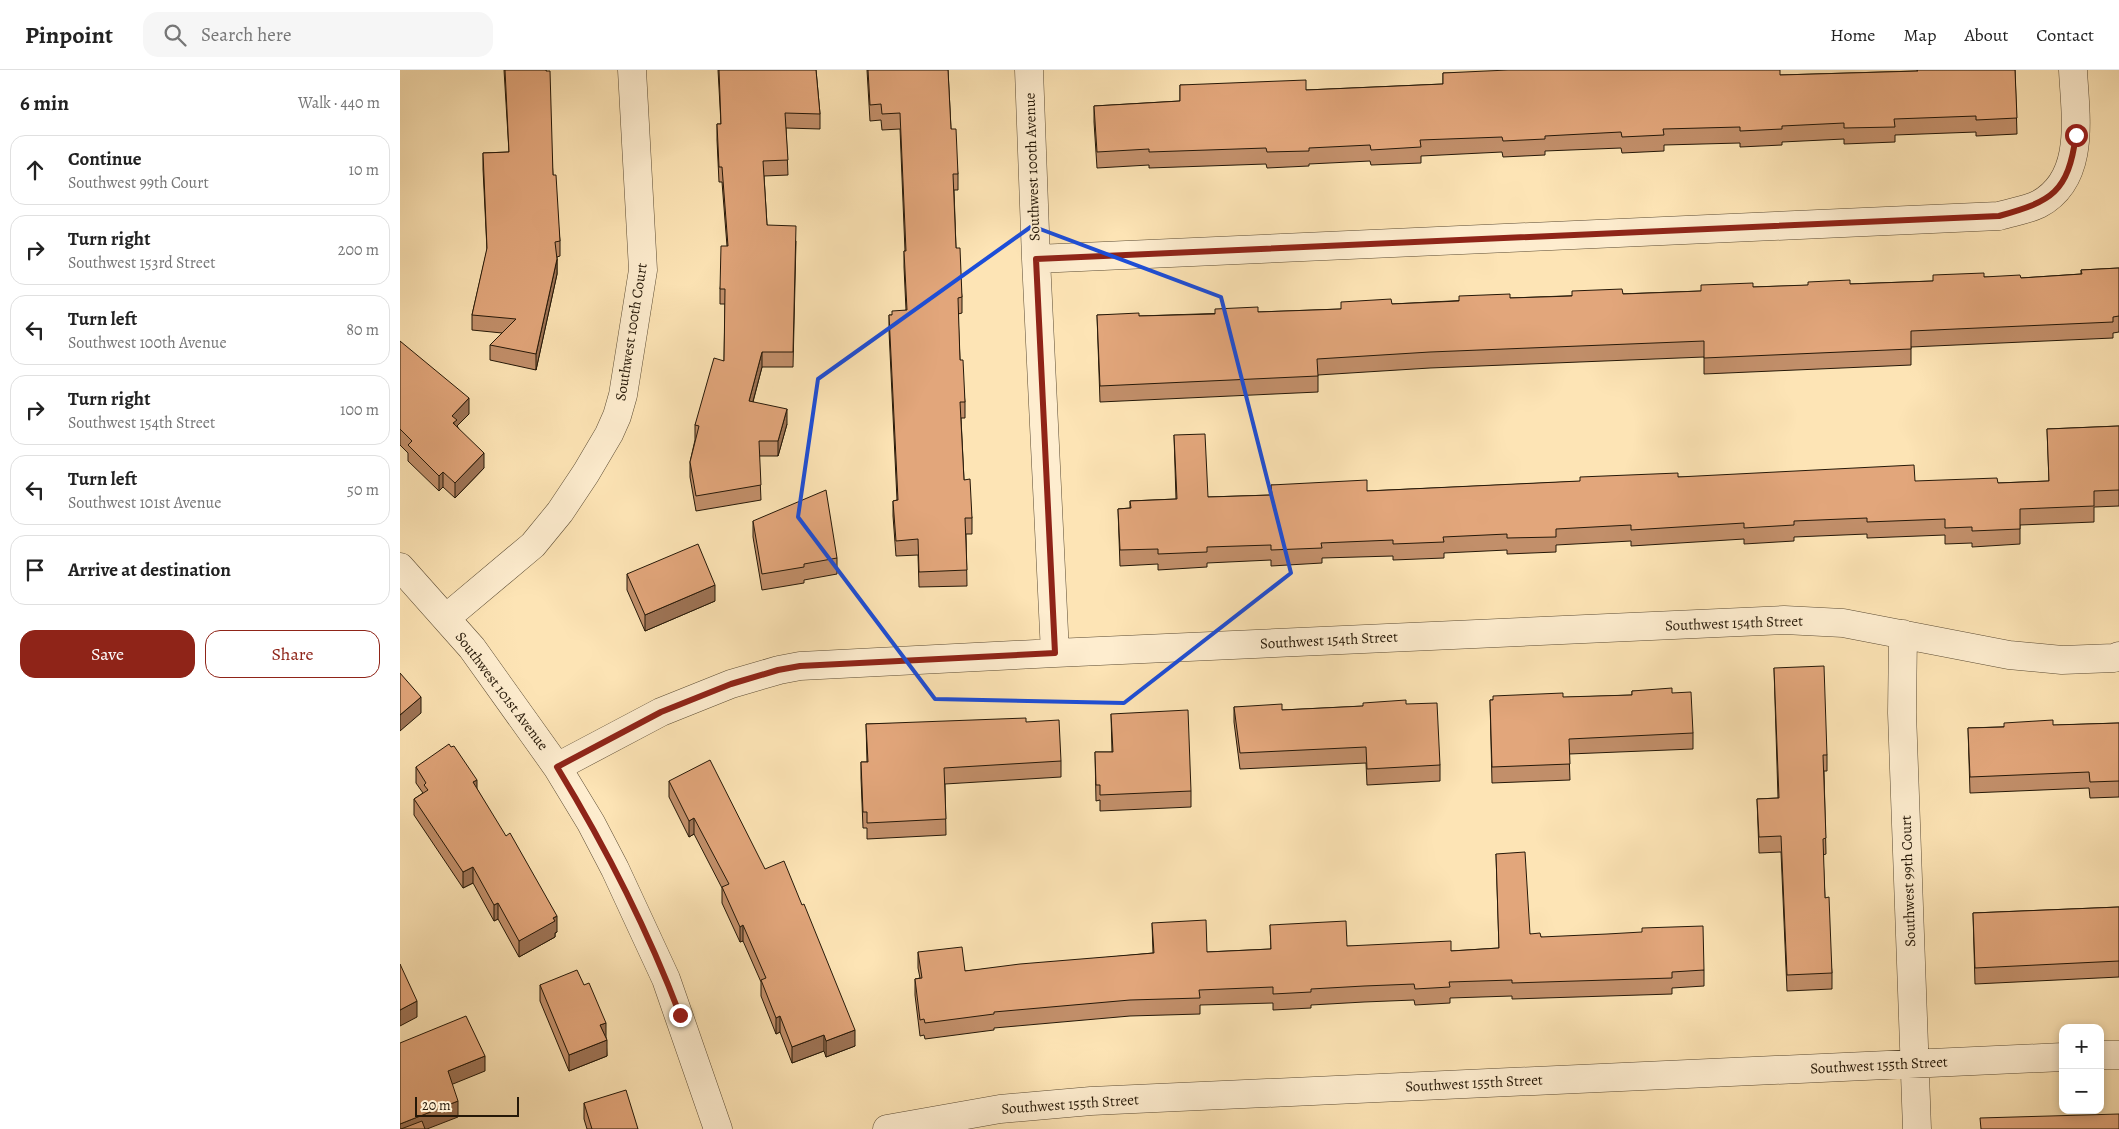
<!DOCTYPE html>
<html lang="en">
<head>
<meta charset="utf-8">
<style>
	:root { --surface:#fff; --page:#f6f6f6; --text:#222; --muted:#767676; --line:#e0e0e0; --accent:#8f2418 }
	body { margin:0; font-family:Alegreya,serif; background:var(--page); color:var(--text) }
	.controls { position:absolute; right:15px; bottom:15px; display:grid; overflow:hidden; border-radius:10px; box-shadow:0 2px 8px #0003 }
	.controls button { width:45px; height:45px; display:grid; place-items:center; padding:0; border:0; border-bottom:1px solid var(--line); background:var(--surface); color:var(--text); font:25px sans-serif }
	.scale { position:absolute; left:15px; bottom:12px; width:104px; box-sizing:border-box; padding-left:5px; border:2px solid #251808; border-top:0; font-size:14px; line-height:18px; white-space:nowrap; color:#251808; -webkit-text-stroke:4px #feedcf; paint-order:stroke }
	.stop { position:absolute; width:15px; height:15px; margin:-11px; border:4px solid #8f2418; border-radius:50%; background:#fff }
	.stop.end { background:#8f2418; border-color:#fff; box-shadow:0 1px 5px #0008 }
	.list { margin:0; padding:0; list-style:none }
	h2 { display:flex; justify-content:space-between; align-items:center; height:65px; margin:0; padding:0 20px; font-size:21px }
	h2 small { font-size:16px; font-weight:400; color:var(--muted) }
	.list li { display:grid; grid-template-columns:32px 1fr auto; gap:15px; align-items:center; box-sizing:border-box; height:70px; margin:0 10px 10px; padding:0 10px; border:1px solid var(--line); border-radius:15px }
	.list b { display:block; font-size:19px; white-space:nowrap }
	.list p { margin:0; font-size:16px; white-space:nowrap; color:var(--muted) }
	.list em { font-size:16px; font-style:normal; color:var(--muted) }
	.actions { display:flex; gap:10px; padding:15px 20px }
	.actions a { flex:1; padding:11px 0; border:1px solid var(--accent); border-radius:15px; text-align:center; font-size:18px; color:var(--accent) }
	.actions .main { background:var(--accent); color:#fff }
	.icon { flex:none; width:28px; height:28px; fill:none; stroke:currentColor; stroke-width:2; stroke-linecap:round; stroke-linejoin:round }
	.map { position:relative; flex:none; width:1719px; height:1059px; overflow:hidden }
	header { display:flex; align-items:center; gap:30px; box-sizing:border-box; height:70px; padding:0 25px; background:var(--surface); border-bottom:1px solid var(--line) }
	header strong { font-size:24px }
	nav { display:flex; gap:28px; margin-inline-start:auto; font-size:18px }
	.search { width:350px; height:45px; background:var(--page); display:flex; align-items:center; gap:12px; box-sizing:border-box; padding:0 18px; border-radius:15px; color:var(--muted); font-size:19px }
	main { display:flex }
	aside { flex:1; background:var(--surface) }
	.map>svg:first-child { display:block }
</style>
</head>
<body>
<header>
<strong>Pinpoint</strong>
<div class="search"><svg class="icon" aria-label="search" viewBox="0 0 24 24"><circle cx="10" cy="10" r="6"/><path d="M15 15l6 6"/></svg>Search here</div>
<nav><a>Home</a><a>Map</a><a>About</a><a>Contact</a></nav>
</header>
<main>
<aside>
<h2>6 min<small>Walk · 440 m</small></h2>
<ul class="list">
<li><svg class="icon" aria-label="ahead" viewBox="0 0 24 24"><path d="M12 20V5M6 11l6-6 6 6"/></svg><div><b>Continue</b><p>Southwest 99th Court</p></div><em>10 m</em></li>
<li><svg class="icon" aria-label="right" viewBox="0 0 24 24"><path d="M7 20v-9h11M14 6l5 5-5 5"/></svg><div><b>Turn right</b><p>Southwest 153rd Street</p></div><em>200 m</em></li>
<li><svg class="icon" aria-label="left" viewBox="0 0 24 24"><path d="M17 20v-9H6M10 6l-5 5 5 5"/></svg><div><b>Turn left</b><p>Southwest 100th Avenue</p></div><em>80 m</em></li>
<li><svg class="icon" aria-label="right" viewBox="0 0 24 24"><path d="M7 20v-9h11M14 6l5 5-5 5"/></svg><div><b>Turn right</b><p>Southwest 154th Street</p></div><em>100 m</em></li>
<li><svg class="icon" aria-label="left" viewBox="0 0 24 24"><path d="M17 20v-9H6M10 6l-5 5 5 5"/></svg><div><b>Turn left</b><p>Southwest 101st Avenue</p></div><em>50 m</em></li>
<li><svg class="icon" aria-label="arrive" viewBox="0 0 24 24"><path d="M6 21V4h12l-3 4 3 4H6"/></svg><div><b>Arrive at destination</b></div></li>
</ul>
<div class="actions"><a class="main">Save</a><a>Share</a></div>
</aside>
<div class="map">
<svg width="1719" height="1059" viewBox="0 0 1719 1059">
	<rect width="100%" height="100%" fill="#fde4b5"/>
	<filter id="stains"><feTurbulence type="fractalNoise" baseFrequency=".004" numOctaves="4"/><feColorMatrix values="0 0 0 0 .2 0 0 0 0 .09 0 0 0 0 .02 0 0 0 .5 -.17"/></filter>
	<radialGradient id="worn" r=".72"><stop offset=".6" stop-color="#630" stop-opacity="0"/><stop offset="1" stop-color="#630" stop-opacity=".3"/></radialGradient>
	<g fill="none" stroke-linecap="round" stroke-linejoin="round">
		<g stroke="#5b4b33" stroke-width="29">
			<path id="street" d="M629 0 636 189 655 583
				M636 189 1599 146C1612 142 1627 140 1639 134 1687 108 1675 44 1673 0
				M0 497 72 578 157 697 191 753 215 799 266 909 318 1059
				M46 548 133 475 160 442 186 403 209 364 217 346 223 325 243 200 232 0
				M1503 564 1502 643 1517 1059
				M157 697 261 642 331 614 379 600 400 596 655 583 1384 550 1443 553 1609 585 1662 590 1714 588 1719 586
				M1700 985H1719
				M487 1059 600 1039 691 1031 1663 987"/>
		</g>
		<use href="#street" stroke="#feedcf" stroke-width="28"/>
	</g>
	<path fill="#c28f6a" stroke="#251808" d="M104 0H146L153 105 160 171V186L157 187V204L136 300 90 290V275L102 263 72 260V245L87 180 83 99V83L109 82Z
		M318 0H416L420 44V59L386 58 388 105 364 106 367 155 396 171 393 297H362L353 332 387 354 378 386H359L361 430 296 441 290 407V392L295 370V355L324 291 325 234H320V219L327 176 322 112H319L317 70V54H321Z
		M467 0H548L551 59 558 104V120H554L556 178 562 227V243L558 244 560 290 565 332V348H561L564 410 572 448V464H566L567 516 519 517 518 485 496 486 493 446V431L497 430 489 261V245H492L506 240 504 197V181H505L500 59 482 60 481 50 470 51Z
		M1517 0H1615L1617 64 1576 66V62L1495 65V72L1444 74V69L1382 72V75L1340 77V73L1264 75V81L1222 83 1221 78 1145 81V85L1103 87 1102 82 1021 86V93L971 95 970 91 909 94V96L867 98 866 94 749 98V95L697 98 694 52V36L780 31V15L906 20 1043 14V3L1380 5 1517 1Z
		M1719 198V262L1713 263V268L1511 277V295L1304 304V287L1030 298 918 305V322L700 332 697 245 739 246 858 242 941 239 992 234 1110 228 1301 221 1353 217 1450 214 1533 211 1584 207 1621 208 1681 204V200Z
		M0 271 69 344 57 356 84 398 55 428 43 417 39 421 8 391V383L0 375Z
		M1719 356V436L1694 437V452L1620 455V474L1572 477V473L1545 474V465L1467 468V464L1394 467V471L1344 474V469L1231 476V471L1156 475V482L1107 484V480L1044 483V488L993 490V486L922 488V493L871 496V490L807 493V497L758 500V494L720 496 718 439 730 438V431L776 429 774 365 808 427 871 425V415L967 421 1278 407 1598 413 1649 411 1647 359Z
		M353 451 437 488V504L404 510V513L362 520 353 467Z
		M227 504 315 531 245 561 227 520Z
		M1374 598 1427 685V701H1424L1426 784 1423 785 1425 828 1432 903V919L1387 921 1381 782 1359 783 1357 729 1378 728Z
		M1232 621 1272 623 1293 663V679L1169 684 1170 710 1092 713 1090 630 1232 625Z
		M1006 634 1040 695V711L967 715 966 693 840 699 834 652V637L882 640Z
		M711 644 791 721V737L700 741V730L696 731 695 682H712Z
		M626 652 661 691V707L545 714 546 765 467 769V758H463L461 708V692H467L466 654Z
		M1719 653V727L1690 728 1689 718 1570 723 1568 658Z
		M16 697 77 719 157 862 155 863V867L119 887 98 849 94 851 73 813 63 818 14 745V729L23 723 16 713Z
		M269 711 365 799 455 976 426 987 424 981 392 993 380 962 376 964 361 926V912L343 871 340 872 322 833V818L294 764 289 767 269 727Z
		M1096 784 1130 864 1141 867 1304 900V916L1272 918V924L1112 929V926L1050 928V933L1015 935 1014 930 964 932 911 935V938L873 940V933L800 935V944L730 946 594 958V960L525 969 524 965 520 966 515 925V909L520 908 518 898V882L565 901 753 883 752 853 807 882 871 879 870 855 947 876 1051 881 1099 878Z
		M1719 837V907L1575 914 1573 843Z
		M140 915H184L206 968 207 986 169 1001 140 931Z
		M184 1033 238 1059H187L184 1049Z"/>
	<path fill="#9e7456" stroke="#251808" d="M157 189V204L136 300V284Z
		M362 282V297L349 346V331Z
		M69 328V344L57 356V366L52 346Z
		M387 339V354L378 386V371Z
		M84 383V398L55 428V413Z
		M43 402V417L39 421V406Z
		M315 515V531L245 561V545Z
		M21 627V643L0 661V645Z
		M77 710V726L73 712Z
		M294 748V764L289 767V751Z
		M73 797V813L63 818V802Z
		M98 833V849L94 851V835Z
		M157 846V862L155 863V867L119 887V871Z
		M343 855V871L340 872V857Z
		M17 931V947L0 956V940Z
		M380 946V962L376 964V948Z
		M206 953V969L200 955Z
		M455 960V976L426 987V971Z
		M424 965V981L392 993V977Z
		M207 970V986L169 1001V985Z
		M85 986V1001L48 1016V1001Z
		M58 1031V1047L27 1059H0V1054Z"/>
	<path fill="#e2a67b" stroke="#251808" d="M105 0H146V1H150L153 105H156L160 171 155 172 157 189 136 284 90 275 116 249 72 245 87 178 83 83 109 82Z
		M319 0H416L420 44 385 43 388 90 363 91 367 155 396 156 393 282H362L349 331 387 339 378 371H359L361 415 296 426 290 392 299 356 295 355 314 288 324 291 325 219H320L321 176H328L322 97H319L317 54H321Z
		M468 0H548L551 59H556L558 104H553L556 178H560L562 227 558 228 560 290H563L565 332H560L564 410 570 409 572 448H565L567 500 519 502 518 469 496 471 493 431 498 430 489 245H492V241L507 240 504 181H506L500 43 482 44 481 34 470 35Z
		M1108 0H1380V5L1518 1 1517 0H1615L1617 48 1576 50V46L1494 49 1495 57 1444 58V53L1382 56V59L1340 61V57L1263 59 1264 65 1222 67 1221 62 1145 66V69L1103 71 1102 67 1020 70 1021 77 971 80 970 75 909 78V81L867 82 866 78 749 82V79L697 82 694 36 780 31V15L906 10V20L1043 14V3Z
		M1719 198V246L1713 247V252L1511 261V279L1304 288V271L1030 282 917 289 918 306 700 316 697 245 739 243V246L815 244V239L858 237V242L941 239V232L991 229 992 234 1059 231V226L1110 224V228L1172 226V221L1222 219 1223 224 1301 221V215L1353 213V217L1408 215V212L1450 210V214L1533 211V205L1584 203V207L1620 205 1621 208 1682 204 1681 200Z
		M0 271 69 328 52 346 57 350 53 353 84 383 55 413 43 402 39 406 8 375 12 371 0 359Z
		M1719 356V420L1694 421V436L1620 439V459L1572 461V457L1545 458V449L1467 452V448L1394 451V455L1344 458V453L1231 460V455L1156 459V467L1107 468V464L1043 467 1044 472 993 474V470L921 473 922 478 871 480V475L807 477V482L758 484V479L720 480 718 439 731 438 730 431 777 429 774 365 805 364 808 427 872 425 871 415 967 410V421L1180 411V407L1278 403V407L1514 395 1515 411 1597 408 1598 413 1649 411 1647 359Z
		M426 420 437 488 404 494V497L362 504 353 451Z
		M298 474 315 515 245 545 227 504Z
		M1424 596 1427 685H1423L1426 768 1423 769 1425 828 1429 827 1432 903 1387 905 1381 766 1359 767 1357 729 1379 728 1374 598Z
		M0 603 21 627 0 645Z
		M1272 618V623L1291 622 1293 663 1169 669 1170 694 1092 697 1090 630H1093V626L1163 623V627L1232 625V621Z
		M1006 630V634L1037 633 1040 695 967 699 966 677 840 683 834 637 882 634V640L963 636V633Z
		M788 640 791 721 700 725V715H696L695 682H713L711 644Z
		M626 648V652L659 650 661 691 544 698 546 749 467 753V742H463L461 692H468L466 654Z
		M1653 650V655L1719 653V711L1690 712 1689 702 1570 707 1568 658 1604 657V653Z
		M49 674 51 677 54 676 77 710 73 712 106 766 110 763 157 846 153 848 155 851 119 871 98 833 94 835 73 797 63 802 14 729 28 720 24 715 26 713 16 697Z
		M310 690 365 799 384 791 402 835 404 834 455 960 426 971 424 965 392 977 380 946 376 948 361 910 366 908 343 855 340 857 322 817 329 814 294 748 289 751 269 711Z
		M1125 782 1130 864 1140 863 1141 867 1207 864 1242 862V858L1303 856 1304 900 1272 902V908L1112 913V910L1049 912 1050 917 1015 919 1014 914 964 916 911 919V922L873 924V917L799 920 800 928 730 930 594 942V944L525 953 524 949 520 950 515 909 522 908 518 882 562 877 565 901 620 894 754 883 752 853 806 850 807 882 871 879 870 855 946 851 947 876 1051 871V881L1099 878 1096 784Z
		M1719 837V891L1575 898 1573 843Z
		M0 894 17 931 0 940Z
		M177 900 184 915 189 913 206 953 200 955 207 970 169 985 140 915Z
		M66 946 85 986 48 1001 58 1031 0 1054V973Z
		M226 1020 238 1059H192L184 1033Z
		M1719 1044V1059H1581L1580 1048Z
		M22 1051 25 1059H1Z"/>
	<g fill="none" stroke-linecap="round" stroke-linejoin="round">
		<path stroke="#8f2418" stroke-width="6" d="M280 945C247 858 205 776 157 697L261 642 331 614 378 600 400 596 655 583 636 189 1599 146C1652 131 1668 123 1676 65"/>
	</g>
	<path fill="none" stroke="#1d4ed8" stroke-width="4" stroke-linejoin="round" d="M632 156 821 227 891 503 724 633 535 629 398 447 418 309Z"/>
	<g text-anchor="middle" stroke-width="4" stroke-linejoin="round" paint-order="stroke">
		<g font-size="15" fill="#251808" stroke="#feedcf">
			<text transform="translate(632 97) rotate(-92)" y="5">Southwest 100th Avenue</text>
			<text transform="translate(231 262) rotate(-81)" y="5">Southwest 100th Court</text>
			<text transform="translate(1334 553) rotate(-2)" y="5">Southwest 154th Street</text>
			<text transform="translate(929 570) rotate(-3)" y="5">Southwest 154th Street</text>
			<text transform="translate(102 621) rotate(53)" y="5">Southwest 101st Avenue</text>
			<text transform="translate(1508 811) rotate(-92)" y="5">Southwest 99th Court</text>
			<text transform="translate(1479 995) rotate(-3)" y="5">Southwest 155th Street</text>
			<text transform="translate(1074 1013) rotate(-3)" y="5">Southwest 155th Street</text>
			<text transform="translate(670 1034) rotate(-4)" y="5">Southwest 155th Street</text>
		</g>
	</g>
	<rect width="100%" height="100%" filter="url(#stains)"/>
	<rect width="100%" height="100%" fill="url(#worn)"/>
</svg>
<div class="controls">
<button>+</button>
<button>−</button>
</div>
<div class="scale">20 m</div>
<div class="stop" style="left:1676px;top:65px"></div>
<div class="stop end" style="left:280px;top:945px"></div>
</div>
</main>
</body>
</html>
